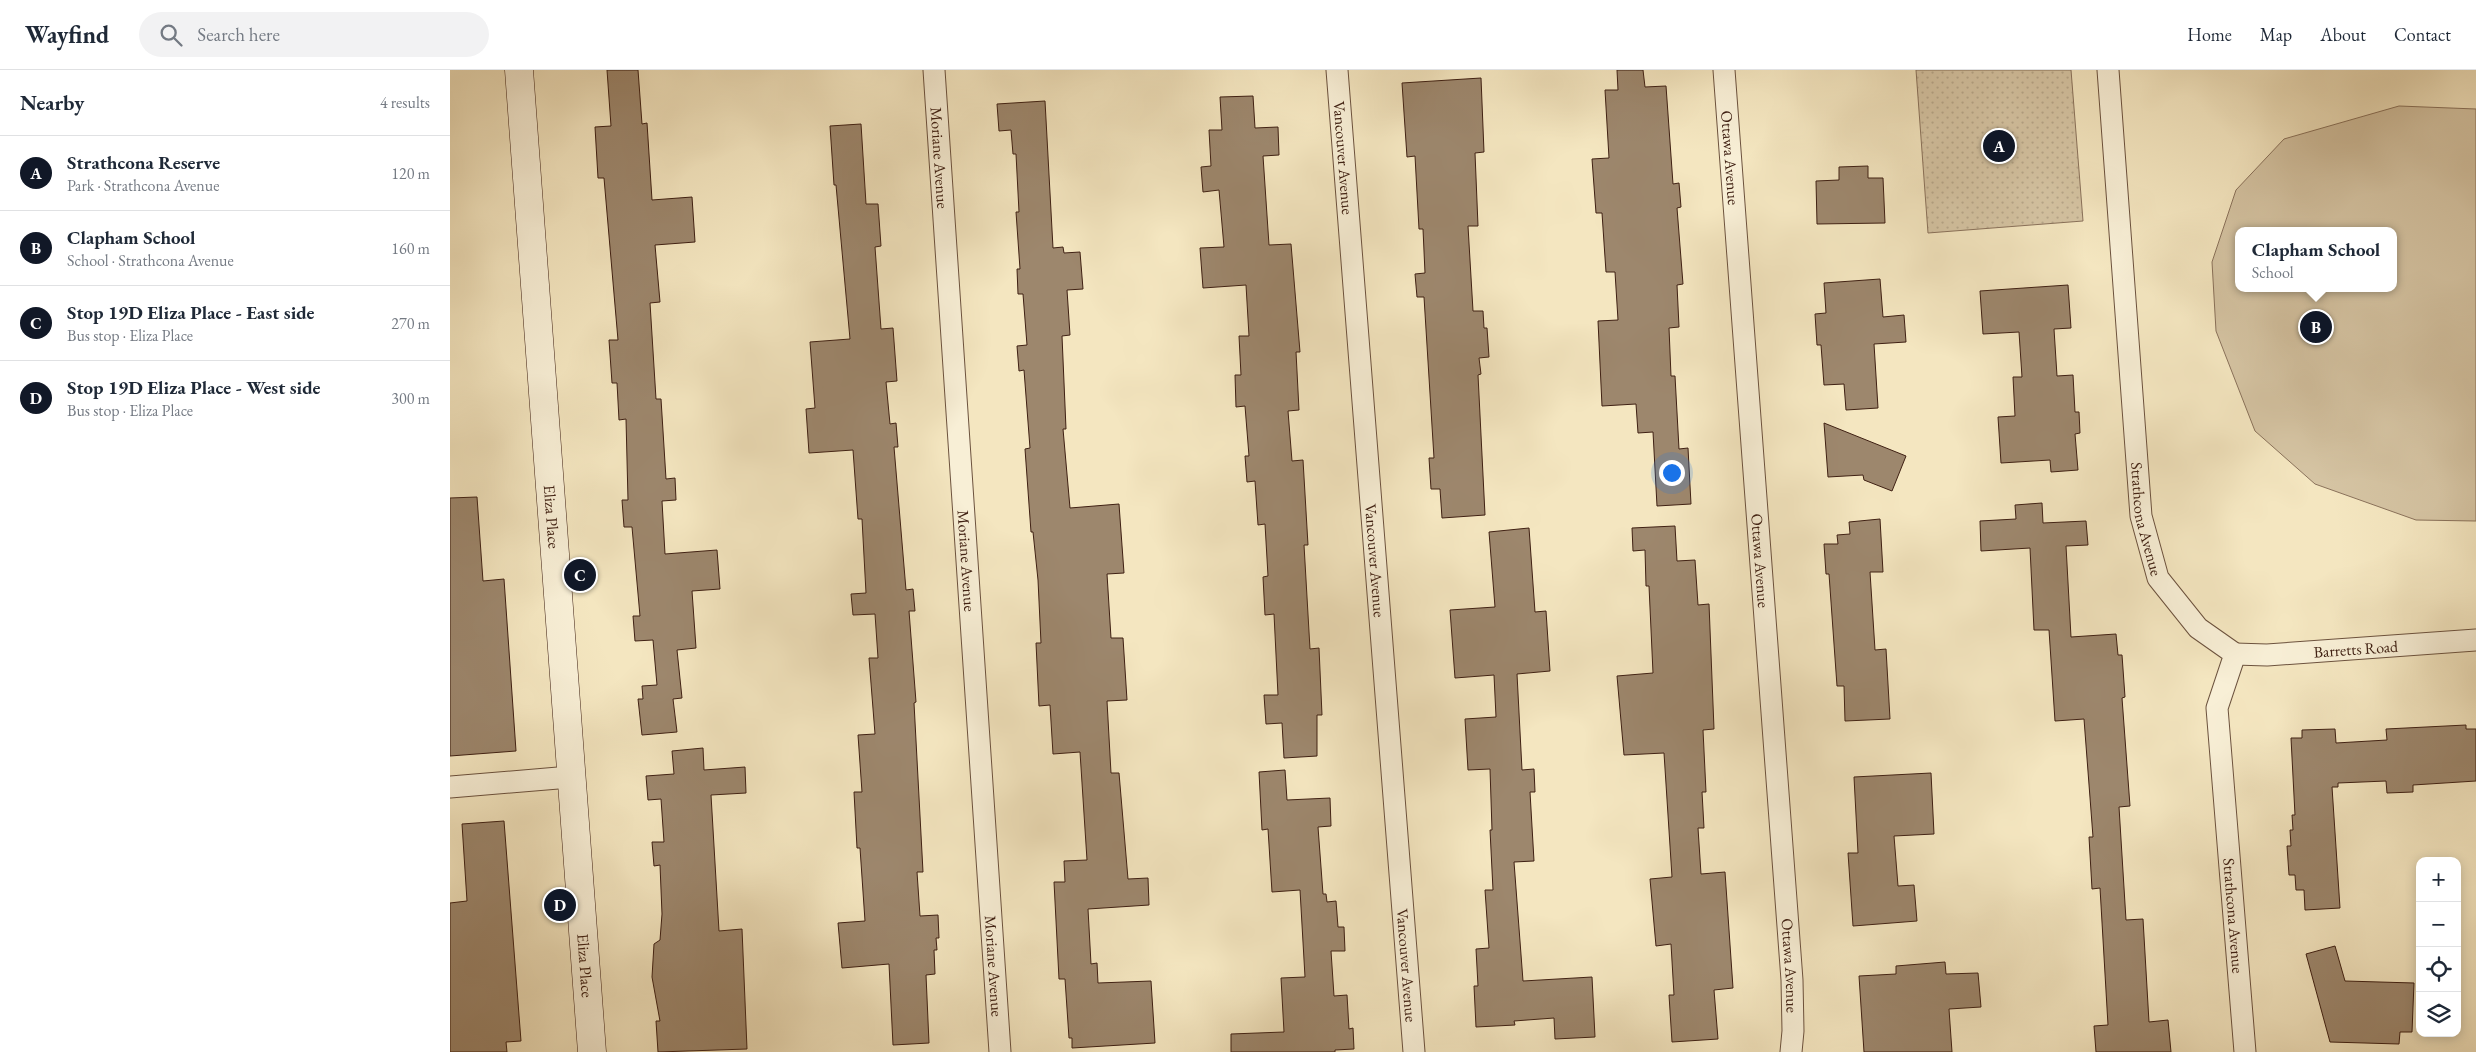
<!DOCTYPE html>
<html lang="en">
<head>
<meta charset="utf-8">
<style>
	:root { --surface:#fff; --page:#f2f2f3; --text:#1f2937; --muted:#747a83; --line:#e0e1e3; --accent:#111827 }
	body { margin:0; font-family:"EB Garamond",serif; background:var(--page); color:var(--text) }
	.controls { position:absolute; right:15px; bottom:15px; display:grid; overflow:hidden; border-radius:10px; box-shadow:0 2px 12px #0003 }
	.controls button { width:45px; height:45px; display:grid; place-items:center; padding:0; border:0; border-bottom:1px solid var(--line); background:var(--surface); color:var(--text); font:25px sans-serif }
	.you { position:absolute; left:1221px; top:402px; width:18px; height:18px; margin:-12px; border:4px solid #fff; border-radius:50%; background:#1a73e8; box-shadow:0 0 0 8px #1a73e833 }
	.badge { display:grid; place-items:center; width:32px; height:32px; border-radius:50%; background:var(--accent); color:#fff; font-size:16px; font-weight:700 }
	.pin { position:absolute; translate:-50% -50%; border:2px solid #fff; box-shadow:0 1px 5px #0006 }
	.popup { position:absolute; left:1785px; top:157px; width:162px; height:65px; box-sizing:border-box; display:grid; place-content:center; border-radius:10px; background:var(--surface); filter:drop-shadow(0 1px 4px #0005); font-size:16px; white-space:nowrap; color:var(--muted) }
	.popup b { font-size:19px; color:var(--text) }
	.popup::after { content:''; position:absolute; left:50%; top:100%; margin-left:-10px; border:10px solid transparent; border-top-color:var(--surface) }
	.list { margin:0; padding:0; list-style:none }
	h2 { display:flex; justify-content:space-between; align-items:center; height:65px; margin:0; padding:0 20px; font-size:21px }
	h2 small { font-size:16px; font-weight:400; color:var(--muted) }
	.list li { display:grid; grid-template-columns:32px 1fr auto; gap:15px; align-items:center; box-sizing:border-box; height:75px; padding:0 20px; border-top:1px solid var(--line) }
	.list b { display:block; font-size:19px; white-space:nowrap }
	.list p { margin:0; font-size:16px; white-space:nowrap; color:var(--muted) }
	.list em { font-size:16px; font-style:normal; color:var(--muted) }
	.icon { flex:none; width:28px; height:28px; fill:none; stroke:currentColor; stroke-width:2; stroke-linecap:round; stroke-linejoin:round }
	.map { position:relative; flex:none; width:2026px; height:982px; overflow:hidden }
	header { display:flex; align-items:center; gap:30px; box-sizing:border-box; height:70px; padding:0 25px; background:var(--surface); border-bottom:1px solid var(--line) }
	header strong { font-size:24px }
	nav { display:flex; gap:28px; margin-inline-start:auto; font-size:18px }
	.search { width:350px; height:45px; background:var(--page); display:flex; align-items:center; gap:12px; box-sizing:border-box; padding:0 18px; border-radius:28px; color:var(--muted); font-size:19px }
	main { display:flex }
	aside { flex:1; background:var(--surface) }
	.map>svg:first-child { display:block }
</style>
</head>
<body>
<header>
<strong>Wayfind</strong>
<div class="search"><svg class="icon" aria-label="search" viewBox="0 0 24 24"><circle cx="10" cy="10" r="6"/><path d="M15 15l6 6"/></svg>Search here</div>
<nav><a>Home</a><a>Map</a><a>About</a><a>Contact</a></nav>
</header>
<main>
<aside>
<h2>Nearby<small>4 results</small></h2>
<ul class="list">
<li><span class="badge">A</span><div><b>Strathcona Reserve</b><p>Park · Strathcona Avenue</p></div><em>120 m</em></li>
<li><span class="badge">B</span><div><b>Clapham School</b><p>School · Strathcona Avenue</p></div><em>160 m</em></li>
<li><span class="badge">C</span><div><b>Stop 19D Eliza Place - East side</b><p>Bus stop · Eliza Place</p></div><em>270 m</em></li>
<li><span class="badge">D</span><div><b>Stop 19D Eliza Place - West side</b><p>Bus stop · Eliza Place</p></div><em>300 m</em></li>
</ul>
</aside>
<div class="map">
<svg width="2026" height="982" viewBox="0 0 2026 982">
	<defs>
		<pattern id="green-dots" width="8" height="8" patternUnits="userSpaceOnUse" patternTransform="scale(1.25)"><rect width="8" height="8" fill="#d5c4a3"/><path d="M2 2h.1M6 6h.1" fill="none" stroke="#b8a88b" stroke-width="1.8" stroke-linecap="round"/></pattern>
	</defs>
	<rect width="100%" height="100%" fill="#f4e6c0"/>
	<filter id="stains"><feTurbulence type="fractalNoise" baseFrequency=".004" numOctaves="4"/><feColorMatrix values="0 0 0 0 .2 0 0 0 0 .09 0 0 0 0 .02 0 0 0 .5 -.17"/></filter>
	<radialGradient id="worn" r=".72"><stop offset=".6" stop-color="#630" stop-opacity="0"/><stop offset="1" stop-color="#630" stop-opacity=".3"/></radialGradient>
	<path fill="url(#green-dots)" stroke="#8a725b" d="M1466 0H1621L1633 151 1478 163Z"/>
	<path fill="#d5c4a3" stroke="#8a725b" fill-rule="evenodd" d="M1949 36 2026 39V451L1966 450 1865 414 1805 361 1766 261 1762 192 1786 120 1834 69ZM1788 161H1944V218H1788Z"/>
	<path fill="#9d876d" stroke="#3f2013" d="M157 0H188L192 54 197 53 202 130 242 127 245 172 205 175 210 232 200 233 206 329H211L216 409 225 408 226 430 212 431 215 484 267 480 270 519 242 521 246 578 227 580 232 628 223 629 227 662 192 665 188 629H193L192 616 207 615 203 570 185 571 183 546H190L182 457H174L172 430H178L176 349 169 350 167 313H162L159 270H168L154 108H148L145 57 161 56Z
		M1167 0H1193L1195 17 1216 16 1223 114 1229 113 1231 137 1227 138 1233 214 1227 215 1229 257 1219 258 1221 306H1225L1229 379 1238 378 1241 434 1207 436 1203 362 1188 363 1186 334 1152 336 1148 251 1168 250 1165 202H1156L1152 143H1146L1142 89 1159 88 1155 20H1168Z
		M1031 8 1034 82 1025 83 1028 156H1018L1023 241H1033L1034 258H1037L1039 287 1029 288 1031 304 1028 305 1035 445 992 448 990 419H981L979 388H984L974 227H967L965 204 975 203 973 159H969L965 86 957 87 952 13Z
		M803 26 805 58 828 57 829 85 813 86 819 175 841 174 850 282H846L849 340 838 341 842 391 853 390 858 475H854L860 579 869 578 872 645H867V686L834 688 832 653 816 654 814 625H828L824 544 815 545 813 507 818 506 815 454 808 455 805 411 797 412 795 386H799L795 336 786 337 785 305H791L789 266H799L796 215 753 218 750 178 774 177 769 120 753 122 751 97 761 96 759 60H772L770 27Z
		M595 31 603 178 613 177 614 183 630 182 633 219 617 220 620 265 612 266 616 359H613L620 438 669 434 674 503 657 504 661 568H673L677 630 657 631 661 703H669L678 809 698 808 699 835 638 839 641 894 647 893 648 913 701 911 705 973 622 978V968H619L615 909H609L604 812H615L614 791 637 790 630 682 603 684 600 635 589 636 586 573H591L588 510 583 462H581L575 379 580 378 574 300 569 301 567 276 577 275 573 224H568L567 199H570L566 142H569L566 84H563L561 60 549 61 547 34Z
		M411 54 416 134H428L431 176 425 177 431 259 443 258 447 311 436 312 440 354 446 353 448 377H444L456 520 463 519 465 541H459L466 632 464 633 473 802H467L470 846 488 845 489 868H486L487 880H484L485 904 476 905 479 973 443 975 439 894 392 898 388 853 415 851 410 778H407L404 722H412L408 665 425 664 419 588H428L425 544 403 545 401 524 416 523 412 449H408L403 380 359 383 356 339 365 338 360 272 400 269 386 115H384L380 56Z
		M1418 96V108H1433L1435 153 1367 154 1366 111 1389 110V97Z
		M1430 209 1433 247 1454 245 1456 272 1424 274 1428 338 1396 340 1394 314 1374 315 1371 275H1367L1365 244 1376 243 1374 213Z
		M1618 215 1621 258 1604 259 1607 306 1623 305 1625 342H1629L1630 363 1625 364 1628 400 1601 402 1600 390 1551 393 1548 347 1565 346 1563 307H1572L1569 262 1533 264 1530 221Z
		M1374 353 1456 386 1442 421 1414 410 1413 405 1378 407Z
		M27 427 33 511 54 509 66 681 0 686V428Z
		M1592 433 1593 453 1636 451 1638 475 1616 476 1621 567 1666 564 1668 585H1672L1675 627 1672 628 1680 736 1669 737 1676 850 1693 849 1699 952 1718 950 1721 982H1646L1644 956 1658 955 1650 818 1642 819 1639 767H1643L1634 649 1605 651 1599 560H1584L1580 478 1531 481 1530 451 1566 449 1565 435Z
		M1430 449 1433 502H1420L1425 580 1436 579 1440 649 1395 651 1394 616H1387L1379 504H1376L1374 474H1388L1387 465 1400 464 1399 452Z
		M1225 456 1227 491 1245 490 1248 535 1259 534 1264 659 1253 660 1256 722H1252L1254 758H1248L1251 804 1275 802 1283 918 1264 920 1268 969 1222 972 1219 925H1224L1221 874 1206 876 1200 809 1222 807 1214 683 1174 685 1167 606 1203 603 1199 516H1196L1195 480 1183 481 1182 458Z
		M1079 458 1085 542 1096 541 1100 601 1067 604 1072 700 1084 699 1085 722H1080L1084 791 1064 792 1073 911 1142 907 1145 967 1105 969 1104 948 1064 951 1065 955 1026 957 1024 916H1028L1026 879 1039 878 1035 820H1043L1040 760H1042L1040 699 1018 700 1015 649 1046 647 1044 605 1005 608 1000 540 1045 537 1039 462Z
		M2016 655V659H2026V711L1963 715V722L1937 723 1936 711 1888 713V717H1882L1890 838 1855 840 1854 820H1846L1845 805H1839L1837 776H1841L1840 760H1843L1842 745H1845L1841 668H1852V660L1885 659 1886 673 1937 670 1936 659Z
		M253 678 254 700 295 697 296 723 261 725 269 861 292 859 297 979 208 982 206 951H210L202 907 204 874 210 870 212 844 210 795 204 796 202 772H214L211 729 198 730 196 706 224 704 222 681Z
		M835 700 837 730 880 728 881 756 868 757 873 824H876L877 832 886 831 888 857H894L895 881H881L884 926 897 925 899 959 903 958 904 979 885 980V982H781V964L834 962 831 908 855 907 850 820 822 822 818 759 812 760 809 702Z
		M1481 703 1484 764 1444 766 1448 816 1464 815 1467 851 1403 856 1398 783H1408L1404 707Z
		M54 751 71 971 56 972 57 982H0V833L17 831 12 754Z
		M1885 876 1895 911 1964 913 1962 962H1950L1949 974 1880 972 1856 884Z
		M1495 892 1496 904 1528 903 1531 937 1499 939 1502 982H1414L1409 906 1446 904V896Z"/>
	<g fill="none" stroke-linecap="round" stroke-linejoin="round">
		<g stroke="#6c523e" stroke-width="23">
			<g id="street">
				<path id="s1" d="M484 0 550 982"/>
				<path id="s2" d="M887 0 964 982"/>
				<path id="s3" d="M1274 0 1342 910 1343 961 1341 982"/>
				<path id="s4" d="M1658 0 1691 446 1708 508 1748 558 1785 584 1767 638 1795 982"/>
				<path id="s5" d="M1785 584 1817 585 2026 570"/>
				<path d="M0 717 120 707"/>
			</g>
		</g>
		<g stroke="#3f2013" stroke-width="29">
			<g id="secondary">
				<path id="s6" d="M69 0 142 982"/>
			</g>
		</g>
		<use href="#street" stroke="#f8efd6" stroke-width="21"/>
		<use href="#secondary" stroke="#f8efd6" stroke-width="28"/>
	</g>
	<g text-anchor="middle" stroke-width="5" stroke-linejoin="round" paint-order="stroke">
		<g font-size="16" fill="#3f2013" stroke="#f8efd6">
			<text dy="6" stroke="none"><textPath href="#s1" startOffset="88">Moriane Avenue</textPath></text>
			<text dy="6" stroke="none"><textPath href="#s2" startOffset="88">Vancouver Avenue</textPath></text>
			<text dy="6" stroke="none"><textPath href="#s3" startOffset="88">Ottawa Avenue</textPath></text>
			<text dy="6" stroke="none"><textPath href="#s6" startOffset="448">Eliza Place</textPath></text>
			<text dy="6" stroke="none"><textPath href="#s4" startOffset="451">Strathcona Avenue</textPath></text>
			<text dy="6" stroke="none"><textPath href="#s1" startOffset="492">Moriane Avenue</textPath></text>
			<text dy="6" stroke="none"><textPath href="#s2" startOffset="492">Vancouver Avenue</textPath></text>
			<text dy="6" stroke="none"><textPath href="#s3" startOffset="492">Ottawa Avenue</textPath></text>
			<text dy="6" stroke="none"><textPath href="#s5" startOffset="121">Barretts Road</textPath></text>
			<text dy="6" stroke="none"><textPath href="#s4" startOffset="886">Strathcona Avenue</textPath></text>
			<text dy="6" stroke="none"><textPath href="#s6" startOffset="898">Eliza Place</textPath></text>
			<text dy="6" stroke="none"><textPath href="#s1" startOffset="898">Moriane Avenue</textPath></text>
			<text dy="6" stroke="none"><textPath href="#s2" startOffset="898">Vancouver Avenue</textPath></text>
			<text dy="6" stroke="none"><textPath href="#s3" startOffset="898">Ottawa Avenue</textPath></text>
		</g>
	</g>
	<rect width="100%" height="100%" filter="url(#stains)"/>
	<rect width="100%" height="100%" fill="url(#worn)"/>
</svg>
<div class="controls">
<button>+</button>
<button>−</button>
<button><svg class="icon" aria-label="locate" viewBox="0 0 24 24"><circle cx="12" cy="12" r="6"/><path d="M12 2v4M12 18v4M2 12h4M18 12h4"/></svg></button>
<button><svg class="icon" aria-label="layers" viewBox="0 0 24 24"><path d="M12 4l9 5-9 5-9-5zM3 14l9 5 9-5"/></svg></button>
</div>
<div class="you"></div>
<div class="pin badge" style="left:1549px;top:76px">A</div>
<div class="pin badge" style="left:1866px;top:257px">B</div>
<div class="popup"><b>Clapham School</b>School</div>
<div class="pin badge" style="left:130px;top:505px">C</div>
<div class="pin badge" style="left:110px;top:835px">D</div>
</div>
</main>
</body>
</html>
